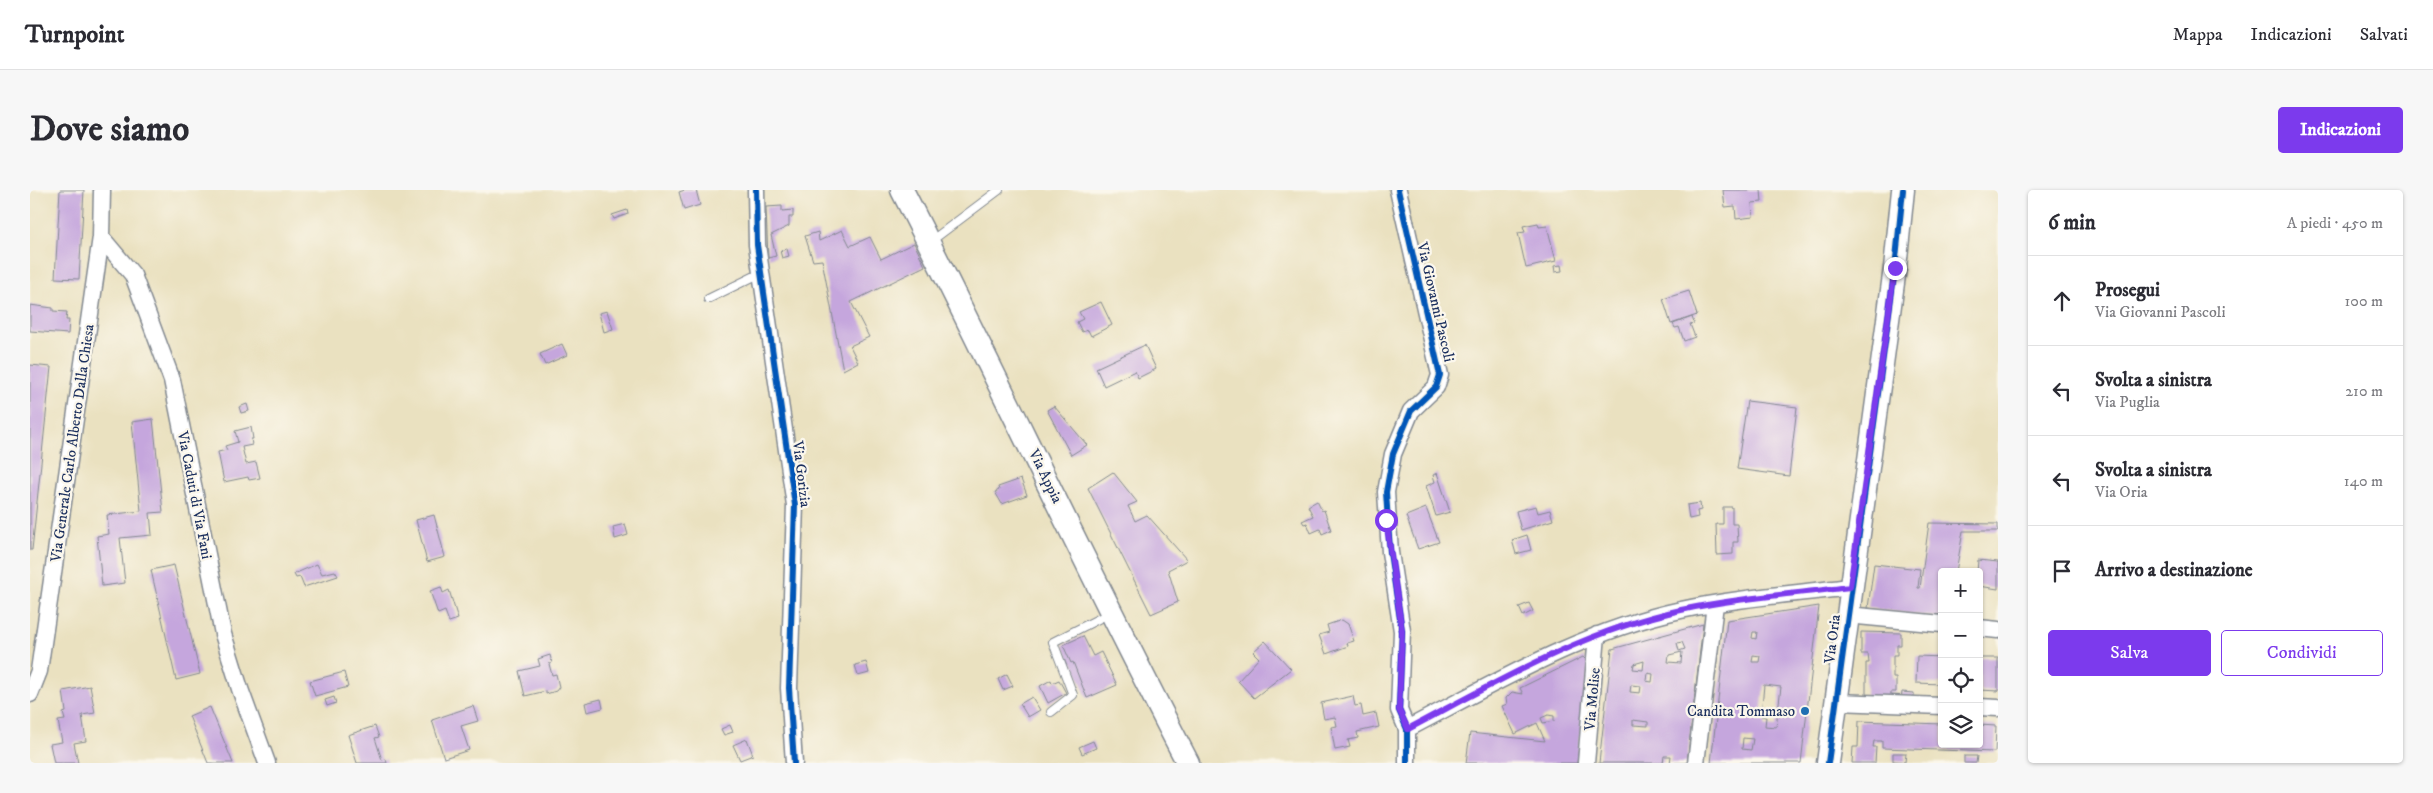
<!DOCTYPE html>
<html lang="it">
<head>
<meta charset="utf-8">
<style>
	:root { --surface:#fff; --page:#f7f7f7; --text:#2b2b33; --muted:#7c7c81; --line:#e1e1e2; --accent:#7c3aed }
	body { margin:0; font-family:"IM FELL DW Pica",serif; background:var(--page); color:var(--text) }
	.controls { position:absolute; right:15px; bottom:15px; display:grid; overflow:hidden; border-radius:5px; box-shadow:0 1px 4px #0004 }
	.controls button { width:45px; height:45px; display:grid; place-items:center; padding:0; border:0; border-bottom:1px solid var(--line); background:var(--surface); color:var(--text); font:25px sans-serif }
	.stop { position:absolute; width:15px; height:15px; margin:-11px; border:4px solid #7c3aed; border-radius:50%; background:#fff }
	.stop.end { background:#7c3aed; border-color:#fff; box-shadow:0 1px 5px #0008 }
	.list { margin:0; padding:0; list-style:none }
	h2 { display:flex; justify-content:space-between; align-items:center; height:65px; margin:0; padding:0 20px; font-size:21px }
	h2 small { font-size:16px; font-weight:400; color:var(--muted) }
	.list li { display:grid; grid-template-columns:32px 1fr auto; gap:15px; align-items:center; box-sizing:border-box; height:90px; padding:0 20px; border-top:1px solid var(--line) }
	.list b { display:block; font-size:19px; white-space:nowrap }
	.list p { margin:0; font-size:16px; white-space:nowrap; color:var(--muted) }
	.list em { font-size:16px; font-style:normal; color:var(--muted) }
	.actions { display:flex; gap:10px; padding:15px 20px }
	.actions a { flex:1; padding:11px 0; border:1px solid var(--accent); border-radius:5px; text-align:center; font-size:18px; color:var(--accent) }
	.actions .main { background:var(--accent); color:#fff }
	.icon { flex:none; width:28px; height:28px; fill:none; stroke:currentColor; stroke-width:2; stroke-linecap:round; stroke-linejoin:round }
	.map { position:relative; flex:none; width:1968px; height:573px; overflow:hidden; border-radius:5px }
	header { display:flex; align-items:center; gap:30px; box-sizing:border-box; height:70px; padding:0 25px; background:var(--surface); border-bottom:1px solid var(--line) }
	header strong { font-size:24px }
	nav { display:flex; gap:28px; margin-inline-start:auto; font-size:18px }
	.intro { display:flex; align-items:center; justify-content:space-between; box-sizing:border-box; height:120px; padding:0 30px }
	h1 { margin:0; font-size:35px }
	.button { padding:12px 22px; border-radius:5px; background:var(--accent); color:#fff; font-size:18px; font-weight:700 }
	main { display:flex; gap:30px; padding:0 30px }
	aside { flex:1; background:var(--surface); border-radius:5px; box-shadow:0 1px 4px #0004 }
	.map>svg:first-child { display:block }
</style>
</head>
<body>
<header>
<strong>Turnpoint</strong>
<nav><a>Mappa</a><a>Indicazioni</a><a>Salvati</a></nav>
</header>
<div class="intro"><h1>Dove siamo</h1><a class="button">Indicazioni</a></div>
<main>
<div class="map">
<svg width="1968" height="573" viewBox="0 0 1968 573">
	<rect width="100%" height="100%" fill="#fbf7ec"/>
	<filter id="ink" filterUnits="userSpaceOnUse"><feTurbulence type="fractalNoise" baseFrequency=".02" numOctaves="2"/><feDisplacementMap in="SourceGraphic" scale="10" xChannelSelector="R" yChannelSelector="G"/><feConvolveMatrix kernelMatrix="1 2 1 2 8 2 1 2 1" color-interpolation-filters="sRGB"/></filter>
	<filter id="wash" filterUnits="userSpaceOnUse"><feTurbulence type="fractalNoise" baseFrequency=".0096" numOctaves="4" result="noise"/><feDisplacementMap in="SourceGraphic" scale="20" xChannelSelector="R" yChannelSelector="G"/><feGaussianBlur stdDeviation="1.12" result="paint"/><feColorMatrix in="noise" values="0 0 0 0 0 0 0 0 0 0 0 0 0 0 0 0 0 1.4 0 .05"/><feComposite in="paint" operator="in"/></filter>
	<g filter="url(#wash)">
		<rect width="100%" height="100%" fill="#eae1c0"/>
		<g id="blocks">
			<path fill="#c5a6dd" fill-rule="evenodd" d="M30 0H54L49 89 25 88Z
				M655 0H666L670 15 654 20 649 2Z
				M1693 0H1731L1732 12 1722 13 1723 27 1706 29 1705 16 1695 17Z
				M752 16V21L763 20V27H759V36L741 45 746 66 738 68 736 17Z
				M597 20 598 24 584 29 582 25Z
				M1508 33 1509 37 1517 36 1526 71 1496 78 1488 43 1495 42 1493 36Z
				M812 40 820 56 840 47 851 69 884 53 895 76 821 112 839 147 820 156 828 172 813 180 792 70 783 71 775 46 788 42 789 51Z
				M757 59 759 66 752 68 750 61Z
				M1531 75 1532 81 1525 82 1524 76Z
				M1659 101 1667 125 1641 134 1633 109Z
				M1071 112 1082 135 1061 146 1058 140 1052 142 1047 132 1053 129 1049 122Z
				M0 115 23 118V121L37 122 36 130H39L38 144 0 141Z
				M577 121 583 139 574 142 569 123Z
				M1662 127 1664 133 1660 134 1665 147 1654 151 1649 137 1645 138 1643 134Z
				M532 154 537 165 515 175 510 164Z
				M1115 155 1126 179 1108 188 1105 181 1074 196 1066 178Z
				M0 175 21 177 2 360H0Z
				M1717 211 1767 217 1759 286 1707 279Z
				M217 214 219 221 211 223 209 217Z
				M1024 216 1057 255 1041 265 1017 220Z
				M123 229 133 322 120 323 122 345 90 348 95 393 72 396 67 346 79 344 77 325 111 321 102 232Z
				M221 237 223 249H221L222 255 212 257 216 274 226 272 230 288 219 290 218 287 194 292 188 262 197 260 195 256 208 252 205 241Z
				M1083 282 1107 312 1098 316 1105 331 1117 325 1157 370 1138 380 1148 412 1121 424 1058 298Z
				M1407 283 1420 322 1406 326 1396 296 1405 292 1403 285Z
				M991 289 997 305 972 314 965 302 969 300 968 297Z
				M1287 311 1292 321 1294 320 1301 340 1292 344 1290 339 1281 343 1277 333 1274 334 1272 331 1283 326 1278 316Z
				M1670 313 1671 320 1667 321 1668 327 1659 329 1657 315Z
				M1506 316 1508 323 1520 320 1523 330 1491 340 1486 321Z
				M1693 317H1702V334H1707L1708 352H1703V364L1687 365 1686 334H1693Z
				M1396 318 1409 352 1388 359 1376 326Z
				M404 325 415 367 397 372 386 330Z
				M1899 333 1968 334V341H1933L1926 382H1912V428L1838 418 1844 374 1890 379 1888 398H1890Z
				M595 334 598 345 585 349 583 337Z
				M1497 345 1501 360 1486 364 1482 350Z
				M1948 370 1968 372V399L1949 396V382H1947Z
				M287 374 292 384 305 381 308 386 274 397 270 387 266 388 264 384Z
				M144 375 170 484 146 490 121 380Z
				M411 397 413 403 419 400 428 429 419 432 415 421 408 424 400 401Z
				M1499 413 1503 421 1493 426 1489 417Z
				M1789 416 1771 573H1681L1697 430ZM1723 442H1727L1726 449 1722 448ZM1723 465 1730 466 1729 472H1722ZM1734 495 1751 497 1746 537 1735 536 1736 527 1731 526ZM1713 548 1723 549 1721 560 1712 559Z
				M1312 430 1318 434 1324 451 1317 453 1318 456 1296 464 1289 445 1299 442 1297 435Z
				M1673 434 1657 573H1640L1641 566H1634L1633 573H1569L1582 459ZM1652 452 1655 459 1649 461 1647 453ZM1652 462 1651 473 1638 472 1639 465ZM1614 471 1613 480 1603 479 1604 474ZM1617 483 1623 484 1622 492 1616 491ZM1601 495 1611 496 1610 503 1600 502ZM1603 530 1618 532V536L1603 535Z
				M1831 442 1871 443V455H1867V465H1863V488H1866V502H1861V510H1836V473H1839L1838 464H1831Z
				M1053 446 1063 466 1071 462 1087 495 1057 508 1043 472 1041 473 1033 455Z
				M1235 451 1261 479 1224 508 1208 491 1229 468 1223 462Z
				M520 465 522 473 519 474 522 485 526 484 529 497 526 501 516 504V501L495 506 489 481 510 476 508 469Z
				M1887 466 1912 467V494L1886 493Z
				M1553 467 1559 473 1547 573H1436L1440 543 1515 551 1507 533 1485 544 1472 516 1477 514 1476 508 1482 502 1493 504 1490 498ZM1518 525 1524 526V531L1513 533 1511 528Z
				M1949 468H1968V501L1950 500Z
				M836 472 839 483 828 486 825 475Z
				M314 482 318 497 285 506 280 491Z
				M977 484 983 496 973 500 968 489Z
				M1021 490 1022 493 1029 490 1036 503 1018 513 1010 496Z
				M60 496 65 523 52 525 56 551 44 553 48 573H24L20 554 32 552 28 531 35 530 33 523 36 522 33 501Z
				M1872 502 1884 503V510H1871Z
				M1323 506 1325 516 1331 515 1333 526 1346 523 1349 537 1327 542 1328 548 1318 550 1320 557 1305 560 1301 537 1307 536 1305 527 1294 529 1291 513Z
				M304 507 306 513 297 516 295 510Z
				M1002 507 1010 520 998 527 990 514Z
				M571 509 573 518 557 522 555 513Z
				M443 516 448 531 431 536 439 560 414 568 402 530Z
				M180 517 203 573H178L159 526Z
				M1829 531 1912 534V554H1949V535L1966 536 1965 562 1852 558V551H1844L1843 557H1846L1845 573H1822L1823 557H1828Z
				M700 535 703 542 694 545 691 539Z
				M345 536 349 547 345 548 352 570 356 569 357 573H327L318 545Z
				M717 549 723 565 710 570 703 555Z
				M1063 551 1066 558 1052 564 1049 557Z
				M1863 563H1876L1875 572 1863 571Z
				M1934 566H1947L1946 573H1934Z"/>
		</g>
	</g>
	<g filter="url(#ink)">
		<use href="#blocks" fill-opacity="0" stroke="#82888f" stroke-width="1"/>
		<g fill="none" stroke-linecap="round" stroke-linejoin="round">
			<g stroke="#82888f" stroke-width="10">
				<path id="service" d="M901 51 969 0
					M678 109 731 83
					M1021 522 1043 505 1023 452 1080 423"/>
			</g>
			<g stroke="#82888f" stroke-width="19">
				<path id="minor" d="M726 0 727 55 765 315 759 498 764 573
					M1368 0 1410 185 1406 197 1381 221 1363 264 1356 302 1360 362 1372 441 1369 520 1377 539V573
					M71 47 103 85 142 190 193 444 210 499 237 573
					M1817 425 1912 434
					M1949 438 1968 440
					M0 504 9 481 71 47 72 0
					M1807 512 1912 516
					M1949 517 1968 518
					M1377 539C1465 493 1553 441 1651 420 1706 408 1764 404 1820 397
					M1556 573 1567 445
					M1666 573 1685 414"/>
			</g>
			<g stroke="#82888f" stroke-width="25">
				<path id="secondary" d="M872 0C969 190 1059 384 1158 573
					M1798 573 1865 78 1873 0"/>
			</g>
			<use href="#service" stroke="#fff" stroke-width="8"/>
			<use href="#minor" stroke="#fff" stroke-width="16"/>
			<use href="#secondary" stroke="#fff" stroke-width="22"/>
			<g stroke="#fbf7ec" stroke-width="9">
				<path id="cycleway" d="M726 0 727 55 765 315 759 498 764 573
					M1368 0 1410 185 1406 197 1381 221 1363 264 1356 302 1360 362 1372 441 1369 520 1377 539V573
					M1798 573 1865 78 1873 0"/>
			</g>
			<use href="#cycleway" stroke="#0057b8" stroke-width="6"/>
		</g>
	</g>
	<g fill="none" stroke-linecap="round" stroke-linejoin="round" filter="url(#ink)">
		<path stroke="#7c3aed" stroke-width="6" d="M1356 330 1372 441 1369 520 1378 539C1465 493 1553 441 1651 420 1706 408 1764 404 1820 397L1865 78"/>
	</g>
	<circle fill="#1f6fb2" stroke="#fbf7ec" stroke-width="2" cx="1775" cy="521" r="5"/>
	<g text-anchor="middle" stroke-width="4.5" stroke-linejoin="round" paint-order="stroke">
		<g font-size="15" fill="#1b2f5e" stroke="#fbf7ec">
			<text transform="translate(1406 112) rotate(77)" y="5">Via Giovanni Pascoli</text>
			<text transform="translate(42 253) rotate(-82)" y="5">Via Generale Carlo Alberto Dalla Chiesa</text>
			<text transform="translate(772 284) rotate(83)" y="5">Via Gorizia</text>
			<text transform="translate(1016 286) rotate(64)" y="5">Via Appia</text>
			<text transform="translate(165 305) rotate(79)" y="5">Via Caduti di Via Fani</text>
			<text transform="translate(1802 449) rotate(-83)" y="5">Via Oria</text>
			<text transform="translate(1562 509) rotate(-85)" y="5">Via Molise</text>
		</g>
		<g font-size="15" fill="#1b2f5e" stroke="#fbf7ec" text-anchor="end">
			<text x="1765" y="526">Candita Tommaso</text>
		</g>
	</g>
</svg>
<div class="controls">
<button>+</button>
<button>−</button>
<button><svg class="icon" aria-label="locate" viewBox="0 0 24 24"><circle cx="12" cy="12" r="6"/><path d="M12 2v4M12 18v4M2 12h4M18 12h4"/></svg></button>
<button><svg class="icon" aria-label="layers" viewBox="0 0 24 24"><path d="M12 4l9 5-9 5-9-5zM3 14l9 5 9-5"/></svg></button>
</div>
<div class="stop" style="left:1356px;top:330px"></div>
<div class="stop end" style="left:1865px;top:78px"></div>
</div>
<aside>
<h2>6 min<small>A piedi · 450 m</small></h2>
<ul class="list">
<li><svg class="icon" aria-label="ahead" viewBox="0 0 24 24"><path d="M12 20V5M6 11l6-6 6 6"/></svg><div><b>Prosegui</b><p>Via Giovanni Pascoli</p></div><em>100 m</em></li>
<li><svg class="icon" aria-label="left" viewBox="0 0 24 24"><path d="M17 20v-9H6M10 6l-5 5 5 5"/></svg><div><b>Svolta a sinistra</b><p>Via Puglia</p></div><em>210 m</em></li>
<li><svg class="icon" aria-label="left" viewBox="0 0 24 24"><path d="M17 20v-9H6M10 6l-5 5 5 5"/></svg><div><b>Svolta a sinistra</b><p>Via Oria</p></div><em>140 m</em></li>
<li><svg class="icon" aria-label="arrive" viewBox="0 0 24 24"><path d="M6 21V4h12l-3 4 3 4H6"/></svg><div><b>Arrivo a destinazione</b></div></li>
</ul>
<div class="actions"><a class="main">Salva</a><a>Condividi</a></div>
</aside>
</main>
</body>
</html>
